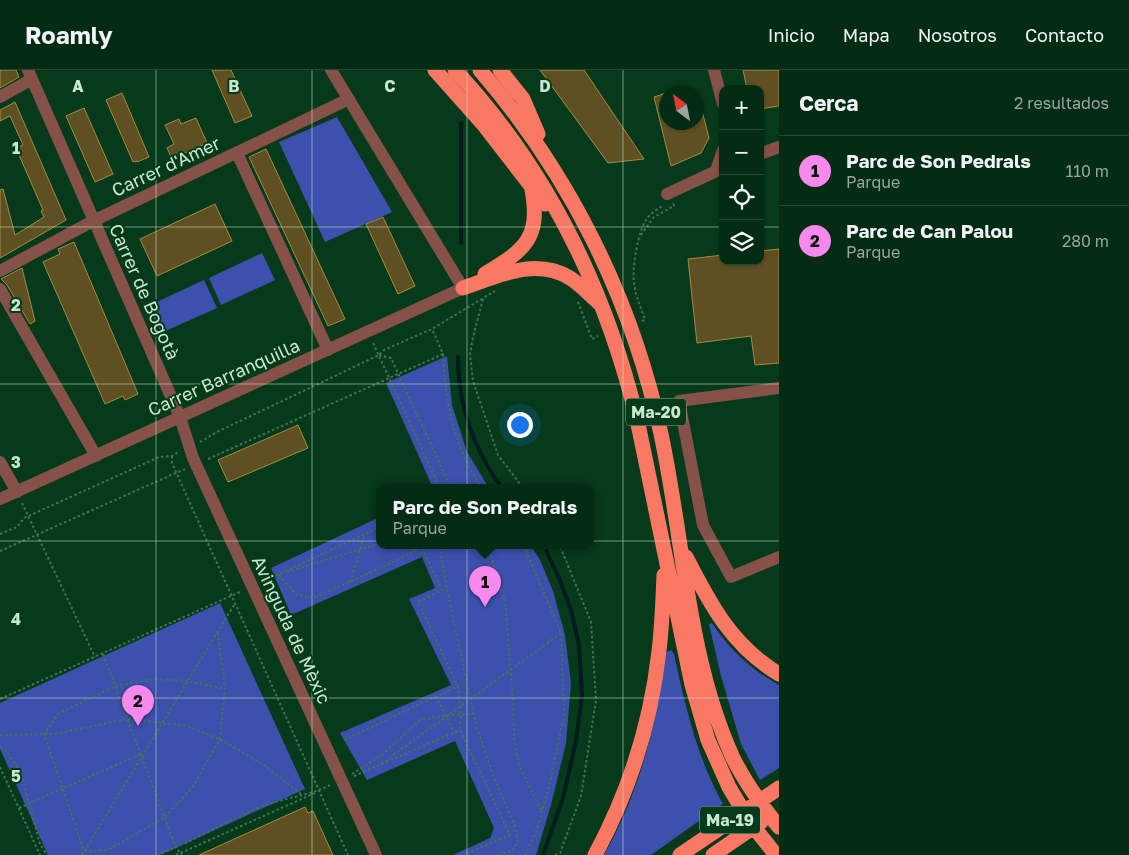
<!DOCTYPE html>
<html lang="es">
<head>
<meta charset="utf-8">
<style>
	:root { --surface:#042c14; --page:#123822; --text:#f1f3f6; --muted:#97a7a0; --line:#254834; --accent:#f788ec }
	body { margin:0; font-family:"Golos Text",sans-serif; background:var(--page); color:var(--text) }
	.controls { position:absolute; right:15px; top:15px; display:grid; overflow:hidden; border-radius:10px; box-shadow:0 1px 4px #0004 }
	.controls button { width:45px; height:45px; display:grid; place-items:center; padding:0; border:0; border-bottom:1px solid var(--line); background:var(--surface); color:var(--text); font:25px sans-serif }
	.compass { position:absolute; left:659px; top:15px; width:45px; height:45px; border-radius:50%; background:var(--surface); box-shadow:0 1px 4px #0004; rotate:328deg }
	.you { position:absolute; left:519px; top:354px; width:18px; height:18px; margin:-12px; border:4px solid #fff; border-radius:50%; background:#1a73e8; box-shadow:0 0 0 8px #1a73e833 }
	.badge { display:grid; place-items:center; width:32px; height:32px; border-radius:50%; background:var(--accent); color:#111; font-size:16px; font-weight:700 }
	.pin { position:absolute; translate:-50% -41px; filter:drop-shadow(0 1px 2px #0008) }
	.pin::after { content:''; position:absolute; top:26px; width:18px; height:15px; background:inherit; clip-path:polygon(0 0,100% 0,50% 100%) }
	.popup { position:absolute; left:376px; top:414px; width:218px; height:65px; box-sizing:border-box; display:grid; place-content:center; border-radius:10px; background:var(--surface); filter:drop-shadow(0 1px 4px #0005); font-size:16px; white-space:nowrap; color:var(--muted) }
	.popup b { font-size:19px; color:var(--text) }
	.popup::after { content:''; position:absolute; left:50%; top:100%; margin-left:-10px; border:10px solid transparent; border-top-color:var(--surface) }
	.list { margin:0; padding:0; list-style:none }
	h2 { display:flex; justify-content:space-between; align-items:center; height:65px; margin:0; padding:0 20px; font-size:21px }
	h2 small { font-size:16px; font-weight:400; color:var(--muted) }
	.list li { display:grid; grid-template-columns:32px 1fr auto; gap:15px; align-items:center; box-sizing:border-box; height:70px; padding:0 20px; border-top:1px solid var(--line) }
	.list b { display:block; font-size:19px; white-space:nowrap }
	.list p { margin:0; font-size:16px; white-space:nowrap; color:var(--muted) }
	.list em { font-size:16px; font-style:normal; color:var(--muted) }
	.icon { flex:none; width:28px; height:28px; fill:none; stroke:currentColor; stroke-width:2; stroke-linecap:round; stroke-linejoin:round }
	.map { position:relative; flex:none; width:779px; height:785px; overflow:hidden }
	header { display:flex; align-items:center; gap:30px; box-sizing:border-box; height:70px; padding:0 25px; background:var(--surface); border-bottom:1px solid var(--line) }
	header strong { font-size:24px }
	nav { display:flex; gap:28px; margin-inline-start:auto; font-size:18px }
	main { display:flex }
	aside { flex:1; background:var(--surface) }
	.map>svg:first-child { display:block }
</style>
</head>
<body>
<header>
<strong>Roamly</strong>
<nav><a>Inicio</a><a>Mapa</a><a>Nosotros</a><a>Contacto</a></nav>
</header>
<main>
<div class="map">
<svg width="779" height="785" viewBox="0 0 779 785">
	<rect width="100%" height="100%" fill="#063a1a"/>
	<path fill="#3d50ae" d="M337 47 392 142 325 172 279 72Z
		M262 183 275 210 221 235 209 208Z
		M204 210 217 238 161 263 148 236Z
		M447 286 452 335 467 382 489 418H433L386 313Z
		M380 447V476H531L540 490 553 521 565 565 571 613 566 673 551 735 536 785H453L490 768 494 758 455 671 367 710 340 663 451 615 409 529 435 518 422 487 291 545 271 498Z
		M220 533 305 719 160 785H48L0 679V633Z
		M712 553C730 580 750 599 779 615V698L760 710 741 674 721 606 709 554Z
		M671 580 674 584C685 635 697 688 723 734L651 785H604C624 750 639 711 649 672 657 643 660 614 665 585L667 582Z"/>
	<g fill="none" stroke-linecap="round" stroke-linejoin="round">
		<path stroke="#021b1f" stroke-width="4" d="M461 173V53
			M458 287C458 335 474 380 502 418
			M543 785 563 728 576 671 582 626 579 575 571 540 559 508 544 476"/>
	</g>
	<path fill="#5f5024" stroke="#a38b42" d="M0 0H16L19 7 0 18Z
		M212 0H231L252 46 235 53Z
		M540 0H584L644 89 608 93Z
		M743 0H779V36L760 39V19H747Z
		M122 23 149 87 137 92V91L133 92 106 30Z
		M666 23V52H696V34L700 33 709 68 701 83 671 96 654 27Z
		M15 32 66 150 0 188V120L3 119 15 165 44 147 41 141 43 140 16 78 23 75 10 46 0 51V40Z
		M84 38 113 104 95 112 66 46Z
		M196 48 207 73 172 89 167 78 174 74 165 55 179 49 181 54Z
		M266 79 345 249 328 256 249 87Z
		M215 134 232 171 157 206 140 169Z
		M383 147 415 216 398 224 366 154Z
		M74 172 138 324 125 330 123 326 105 334 43 192 60 184 58 179Z
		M779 179V293L755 295 751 266 697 273 688 189 723 185V191H760V181Z
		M22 198 35 251 30 254 7 215 1 209Z
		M298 355 308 378 228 412 218 390Z
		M305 737 308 743 313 741 333 785H199Z"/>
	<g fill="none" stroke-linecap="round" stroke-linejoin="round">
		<path stroke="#457355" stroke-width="2" stroke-dasharray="2.5 2.5" stroke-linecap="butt" d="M641 165 654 147 674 136 673 133
			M483 229 473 267 470 285 473 311 498 385 523 418
			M578 232 592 269 598 266
			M642 251 645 250C641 237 635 225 634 212 632 197 638 162 646 150 650 143 658 139 664 135
			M373 273 440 418
			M443 284C445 332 454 378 482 418
			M379 285 391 288 451 418
			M200 372 219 361 379 285 384 280 432 259 495 221
			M172 386V393L348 785
			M208 389 443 284 432 259
			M22 433 95 587
			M0 464 17 457 24 448 159 387 172 386 180 381
			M444 476 441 487 450 534 476 655 493 705 515 756 518 772 513 780 496 785
			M488 476 505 532 513 630 514 669 519 695 542 742
			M524 476 561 563 564 645 549 717 536 762 525 785
			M0 481 185 399
			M287 502 380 473
			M279 505 297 525 313 528 400 489 422 476
			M262 512 380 457
			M350 512 365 464
			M218 563 225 619 220 669 192 718 165 747 108 780 84 781 44 664 58 644 115 616 155 609 188 611 225 619
			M103 584 176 778 182 785
			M458 616 461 645 460 660 510 765 464 785
			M436 626 454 662
			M0 629 242 521
			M0 665 55 664 128 649 187 656 220 669 267 697 301 724
			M344 670 458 616 418 532 442 520 421 476
			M0 677 4 679 20 700 40 774 47 785
			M381 694 561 563
			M0 697 40 785
			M352 704 382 685 420 650 446 645 474 644
			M354 706 460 660
			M19 738 141 684
			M82 785 234 535
			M157 785C192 772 223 753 257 738 281 728 307 727 330 715
			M176 785 315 723
			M555 785 560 783 581 726 596 630 591 552 560 476"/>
		<path stroke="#865148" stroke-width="12" d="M28 0 180 347 193 388 376 785
			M714 0 723 34
			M0 27 32 9
			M237 83 328 280
			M760 84 779 77
			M716 101 723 80
			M667 124 723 98
			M0 201 93 151 349 29
			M0 219 96 386
			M779 318 679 331 703 455 731 507 779 487
			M0 392 17 422
			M0 429 463 218 331 0"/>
		<path stroke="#f97863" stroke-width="15" d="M435 0 483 54 545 134
			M455 0C548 100 605 217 637 349L692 615 708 670 729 717 749 751 776 785
			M480 0C570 105 632 229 661 364 684 471 687 587 733 688 745 712 762 736 779 757
			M500 0 523 29 538 64
			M485 204C524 180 541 169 532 120
			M463 218C498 206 535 187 570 208 581 215 590 225 599 233
			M686 487C710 534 732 576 779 604
			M595 785C629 722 651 652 659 581 662 556 663 530 664 505
			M680 785 779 718
			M713 785 761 752"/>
	</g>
	<path fill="none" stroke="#c8e8ce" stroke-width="1" stroke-opacity="0.55" d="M156 0V785M312 0V785M467 0V785M623 0V785M0 157H723M760 157H779M0 314H779M0 471H779M0 628H779"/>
	<g text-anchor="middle" stroke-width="4" stroke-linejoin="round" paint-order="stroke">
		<g fill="#063a1a" stroke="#8eb498" stroke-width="1">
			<rect x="626" y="328.5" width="60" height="27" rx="4"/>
			<rect x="700" y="736.5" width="60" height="27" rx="4"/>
		</g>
		<g font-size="16" font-weight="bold" fill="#c8e8ce">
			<text x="656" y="348">Ma-20</text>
			<text x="730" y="756">Ma-19</text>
		</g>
		<g font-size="18" fill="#c8e8ce" stroke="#063a1a">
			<text transform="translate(166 97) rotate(-25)" y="6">Carrer d'Amer</text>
			<text transform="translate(144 222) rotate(66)" y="6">Carrer de Bogotà</text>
			<text transform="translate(224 308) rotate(-24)" y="6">Carrer Barranquilla</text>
			<text transform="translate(291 560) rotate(65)" y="6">Avinguda de Mèxic</text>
		</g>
	</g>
	<g font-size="16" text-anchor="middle" font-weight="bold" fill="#c8e8ce" stroke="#063a1a" stroke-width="4" stroke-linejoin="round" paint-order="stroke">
		<text x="78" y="22">A</text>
		<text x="234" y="22">B</text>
		<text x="390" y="22">C</text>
		<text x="545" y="22">D</text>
		<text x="16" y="84">1</text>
		<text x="16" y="241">2</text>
		<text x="16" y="398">3</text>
		<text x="16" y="555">4</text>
		<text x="16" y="712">5</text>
	</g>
</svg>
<div class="controls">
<button>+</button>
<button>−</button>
<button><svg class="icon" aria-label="locate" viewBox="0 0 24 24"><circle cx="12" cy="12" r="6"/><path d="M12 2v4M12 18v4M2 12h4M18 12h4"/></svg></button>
<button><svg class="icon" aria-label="layers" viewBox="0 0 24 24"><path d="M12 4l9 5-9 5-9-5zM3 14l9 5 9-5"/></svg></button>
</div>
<svg class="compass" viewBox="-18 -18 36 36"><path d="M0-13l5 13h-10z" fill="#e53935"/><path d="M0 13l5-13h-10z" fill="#97a7a0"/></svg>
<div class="you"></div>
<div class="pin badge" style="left:485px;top:537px">1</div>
<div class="popup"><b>Parc de Son Pedrals</b>Parque</div>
<div class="pin badge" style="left:138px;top:656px">2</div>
</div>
<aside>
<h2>Cerca<small>2 resultados</small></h2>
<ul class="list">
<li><span class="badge">1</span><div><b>Parc de Son Pedrals</b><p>Parque</p></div><em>110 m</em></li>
<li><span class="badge">2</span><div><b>Parc de Can Palou</b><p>Parque</p></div><em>280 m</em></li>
</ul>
</aside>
</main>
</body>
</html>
